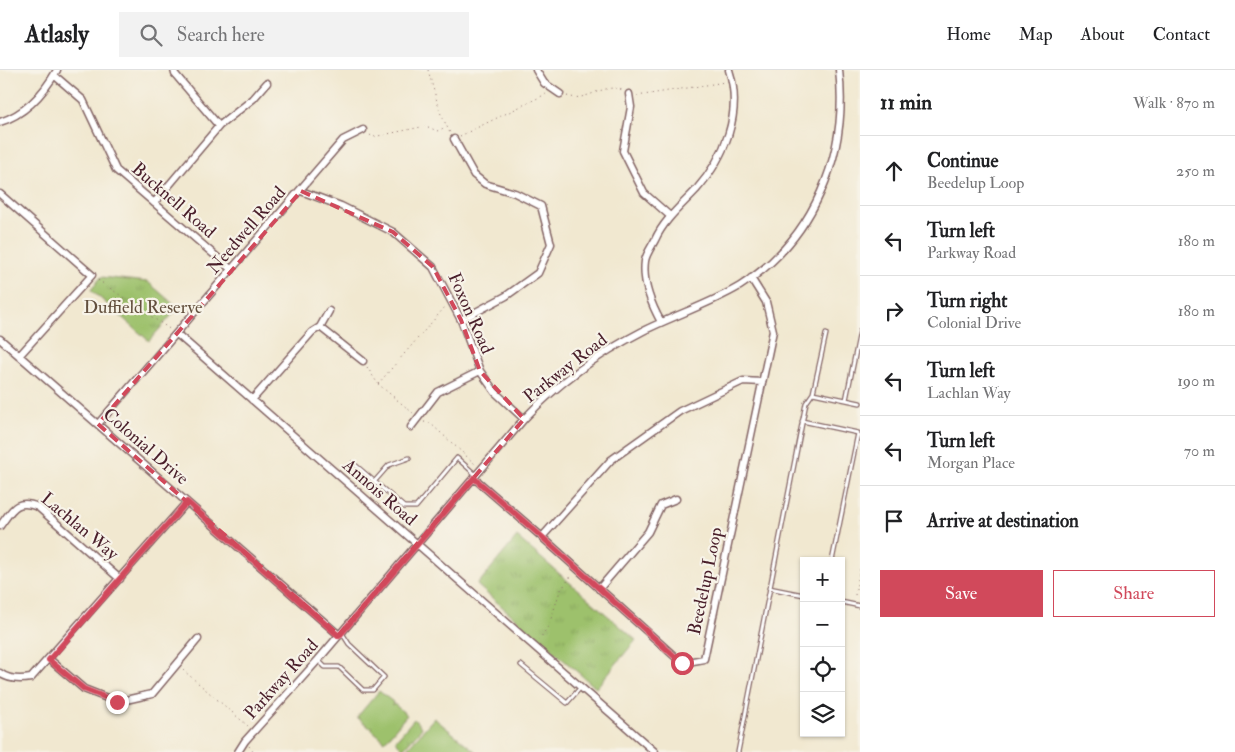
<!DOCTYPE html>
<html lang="en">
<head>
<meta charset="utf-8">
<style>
	:root { --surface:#fff; --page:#f2f2f2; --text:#202124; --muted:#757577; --line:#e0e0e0; --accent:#d1495b }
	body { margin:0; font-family:"IM FELL Double Pica",serif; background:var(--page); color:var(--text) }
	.controls { position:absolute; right:15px; bottom:15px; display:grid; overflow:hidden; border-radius:0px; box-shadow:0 1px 4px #0004 }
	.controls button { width:45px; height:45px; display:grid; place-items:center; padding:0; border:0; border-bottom:1px solid var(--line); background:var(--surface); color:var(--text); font:25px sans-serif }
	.stop { position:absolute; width:15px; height:15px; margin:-11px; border:4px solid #d1495b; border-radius:50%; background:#fff }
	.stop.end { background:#d1495b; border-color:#fff; box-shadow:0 1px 5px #0008 }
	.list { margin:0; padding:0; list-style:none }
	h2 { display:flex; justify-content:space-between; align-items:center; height:65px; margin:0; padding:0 20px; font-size:21px }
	h2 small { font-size:16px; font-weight:400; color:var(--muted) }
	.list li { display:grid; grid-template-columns:32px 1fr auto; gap:15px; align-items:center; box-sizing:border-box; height:70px; padding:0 20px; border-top:1px solid var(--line) }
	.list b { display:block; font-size:19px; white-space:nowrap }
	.list p { margin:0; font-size:16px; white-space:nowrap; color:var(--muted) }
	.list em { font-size:16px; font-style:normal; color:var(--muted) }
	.actions { display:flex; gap:10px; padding:15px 20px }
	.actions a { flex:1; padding:11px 0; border:1px solid var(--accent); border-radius:0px; text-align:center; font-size:18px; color:var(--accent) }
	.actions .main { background:var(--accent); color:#fff }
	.icon { flex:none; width:28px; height:28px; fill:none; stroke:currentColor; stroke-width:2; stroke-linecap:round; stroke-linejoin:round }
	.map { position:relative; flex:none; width:860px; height:682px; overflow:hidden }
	header { display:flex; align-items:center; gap:30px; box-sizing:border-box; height:70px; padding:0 25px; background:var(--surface); border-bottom:1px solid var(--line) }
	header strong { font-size:24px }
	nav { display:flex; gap:28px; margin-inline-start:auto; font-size:18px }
	.search { width:350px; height:45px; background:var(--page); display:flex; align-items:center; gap:12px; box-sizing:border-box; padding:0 18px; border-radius:0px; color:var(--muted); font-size:19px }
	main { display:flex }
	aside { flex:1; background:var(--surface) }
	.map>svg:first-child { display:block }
</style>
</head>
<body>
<header>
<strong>Atlasly</strong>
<div class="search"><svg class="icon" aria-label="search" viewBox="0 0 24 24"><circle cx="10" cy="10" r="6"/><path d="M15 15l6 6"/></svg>Search here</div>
<nav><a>Home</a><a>Map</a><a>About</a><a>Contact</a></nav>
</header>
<main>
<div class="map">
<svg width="860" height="682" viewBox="0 0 860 682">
	<defs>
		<pattern id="park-tufts" width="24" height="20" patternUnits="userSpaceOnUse" patternTransform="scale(1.25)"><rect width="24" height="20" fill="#9dc16c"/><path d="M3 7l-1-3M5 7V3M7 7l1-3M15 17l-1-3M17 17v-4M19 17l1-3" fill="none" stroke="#89a55e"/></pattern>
	</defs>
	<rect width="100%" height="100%" fill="#f7f3e8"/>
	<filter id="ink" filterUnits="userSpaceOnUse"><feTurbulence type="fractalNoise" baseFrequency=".02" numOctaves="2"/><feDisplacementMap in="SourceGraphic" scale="10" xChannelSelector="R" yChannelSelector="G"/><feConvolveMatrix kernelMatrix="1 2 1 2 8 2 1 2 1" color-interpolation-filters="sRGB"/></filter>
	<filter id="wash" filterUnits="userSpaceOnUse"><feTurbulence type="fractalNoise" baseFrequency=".0096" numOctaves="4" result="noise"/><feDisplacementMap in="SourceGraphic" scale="20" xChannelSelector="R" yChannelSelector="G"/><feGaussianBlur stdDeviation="1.12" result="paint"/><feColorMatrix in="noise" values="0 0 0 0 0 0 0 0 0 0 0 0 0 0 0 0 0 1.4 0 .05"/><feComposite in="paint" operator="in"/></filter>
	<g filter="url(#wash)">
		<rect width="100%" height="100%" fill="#f1e8d0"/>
		<path fill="url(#park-tufts)" stroke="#74704c" d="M101 207 148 212 178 238 149 271 91 220Z
			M517 467 636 570 596 618 477 515Z
			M414 649 422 658 403 679 395 671Z"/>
		<path fill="#9dc16c" stroke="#74704c" d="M379 621 393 632 392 636 394 634 407 645 385 671 372 660V656L370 658 357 647Z
			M434 648 476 682H404Z"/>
	</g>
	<g filter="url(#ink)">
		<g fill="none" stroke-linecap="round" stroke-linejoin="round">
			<g stroke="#846565" stroke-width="5.5">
				<path id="lane" d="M813 323 860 333
					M846 330 860 261
					M802 351 858 363 832 491
					M353 393 404 437H416L457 388 476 405
					M374 412 389 395 409 388
					M769 518 804 525
					M841 532 860 536
					M318 590 325 597H339L363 620H373L384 607 349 574 342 563
					M521 595 567 633 581 617
					M738 682 806 333 813 323 826 264"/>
			</g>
			<g stroke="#846565" stroke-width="9">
				<path id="street" d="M174 0 175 4 219 56
					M536 0 544 13 560 24
					M54 5 83 30 116 100 232 200
					M629 24 631 37 623 81 644 123 670 146
					M0 52C26 44 44 23 57 0
					M454 69 474 105 485 114 515 123 541 136 551 174 538 203 506 226 461 250
					M301 121 341 136 393 162 433 197 461 250 480 301 495 322 524 349
					M0 124 92 205 19 286
					M154 133 219 56 253 29 267 13
					M661 252C651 234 642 213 645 191 646 184 652 176 655 170 664 150 681 136 696 120 725 87 743 43 729 0
					M320 257 329 241
					M177 264 655 682
					M0 269 339 565
					M252 330 312 262 320 257 363 291
					M98 354 343 70 363 60
					M411 357 438 322 480 301
					M474 408 542 467 682 593 704 589 773 261 766 232 751 208
					M0 456C12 440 16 428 38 437L120 509
					M542 467 611 390 680 341 743 311 762 312
					M599 519 648 462 661 435 676 429
					M49 589 84 619 117 632 152 624 198 569
					M0 603C9 610 20 610 31 608L187 432
					M238 682 245 671 318 590 524 349C558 313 600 283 643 261 675 245 710 234 740 216 813 170 849 85 839 0"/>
			</g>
			<path stroke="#846565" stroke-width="1" stroke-dasharray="1 4" stroke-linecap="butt" d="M428 0 440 42 450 63
				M567 26C587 33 603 12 622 20
				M637 26 725 12
				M370 65 373 67 426 56 437 61 446 57
				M460 66 546 24
				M98 210 171 260
				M367 297 378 314 413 343
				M378 314 445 237
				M424 352 430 353 475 394
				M855 525 860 498
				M539 570 549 555 560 521 572 505
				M183 600 248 656
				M249 676 253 682"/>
			<use href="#lane" stroke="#fff" stroke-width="3"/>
			<use href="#street" stroke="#fff" stroke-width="6"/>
		</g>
	</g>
	<g fill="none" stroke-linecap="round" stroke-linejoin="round" filter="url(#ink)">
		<path stroke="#d1495b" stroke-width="6" d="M117 632 84 619 49 590 187 432 339 566 474 408 542 467 682 593"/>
	</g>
	<path fill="none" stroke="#d1495b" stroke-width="4" stroke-dasharray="10 6" stroke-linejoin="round" d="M301 121 393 162 433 197 461 250 480 301 524 349 339 565 98 354Z"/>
	<g text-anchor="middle" stroke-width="4.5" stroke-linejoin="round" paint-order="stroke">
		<g font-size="18" fill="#4a1f2b" stroke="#f7f3e8">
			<text transform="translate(174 130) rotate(41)" y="6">Bucknell Road</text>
			<text transform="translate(246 160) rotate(-49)" y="6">Needwell Road</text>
			<text transform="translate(471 243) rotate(66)" y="6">Foxon Road</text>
			<text transform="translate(565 298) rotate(-38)" y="6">Parkway Road</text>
			<text transform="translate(146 376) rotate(41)" y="6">Colonial Drive</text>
			<text transform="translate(380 422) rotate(41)" y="6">Annois Road</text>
			<text transform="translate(80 456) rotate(40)" y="6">Lachlan Way</text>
			<text transform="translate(705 511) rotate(-78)" y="6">Beedelup Loop</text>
			<text transform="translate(281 609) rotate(-48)" y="6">Parkway Road</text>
		</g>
		<g font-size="18" fill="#63503e" stroke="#f7f3e8">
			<text x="143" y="243">Duffield Reserve</text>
		</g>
	</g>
</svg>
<div class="controls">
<button>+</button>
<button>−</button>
<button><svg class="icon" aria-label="locate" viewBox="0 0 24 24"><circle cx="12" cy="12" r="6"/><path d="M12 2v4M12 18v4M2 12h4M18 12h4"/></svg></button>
<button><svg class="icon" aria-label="layers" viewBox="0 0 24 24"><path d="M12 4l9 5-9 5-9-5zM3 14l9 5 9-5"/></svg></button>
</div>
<div class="stop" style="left:682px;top:593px"></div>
<div class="stop end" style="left:117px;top:632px"></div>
</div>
<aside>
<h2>11 min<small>Walk · 870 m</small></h2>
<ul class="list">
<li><svg class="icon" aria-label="ahead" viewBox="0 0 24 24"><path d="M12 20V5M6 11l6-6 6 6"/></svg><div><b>Continue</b><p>Beedelup Loop</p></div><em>250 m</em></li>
<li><svg class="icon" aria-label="left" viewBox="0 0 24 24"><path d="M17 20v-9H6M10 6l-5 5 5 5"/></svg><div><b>Turn left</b><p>Parkway Road</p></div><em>180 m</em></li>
<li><svg class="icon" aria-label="right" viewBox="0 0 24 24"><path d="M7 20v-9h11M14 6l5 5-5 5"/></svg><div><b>Turn right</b><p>Colonial Drive</p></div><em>180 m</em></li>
<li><svg class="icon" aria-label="left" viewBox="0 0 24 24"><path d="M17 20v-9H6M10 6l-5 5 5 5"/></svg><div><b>Turn left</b><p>Lachlan Way</p></div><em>190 m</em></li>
<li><svg class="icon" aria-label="left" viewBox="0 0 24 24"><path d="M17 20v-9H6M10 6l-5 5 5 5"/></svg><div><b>Turn left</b><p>Morgan Place</p></div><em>70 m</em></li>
<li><svg class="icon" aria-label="arrive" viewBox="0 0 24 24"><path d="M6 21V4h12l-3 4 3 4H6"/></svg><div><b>Arrive at destination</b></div></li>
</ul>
<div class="actions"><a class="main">Save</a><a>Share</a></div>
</aside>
</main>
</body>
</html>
